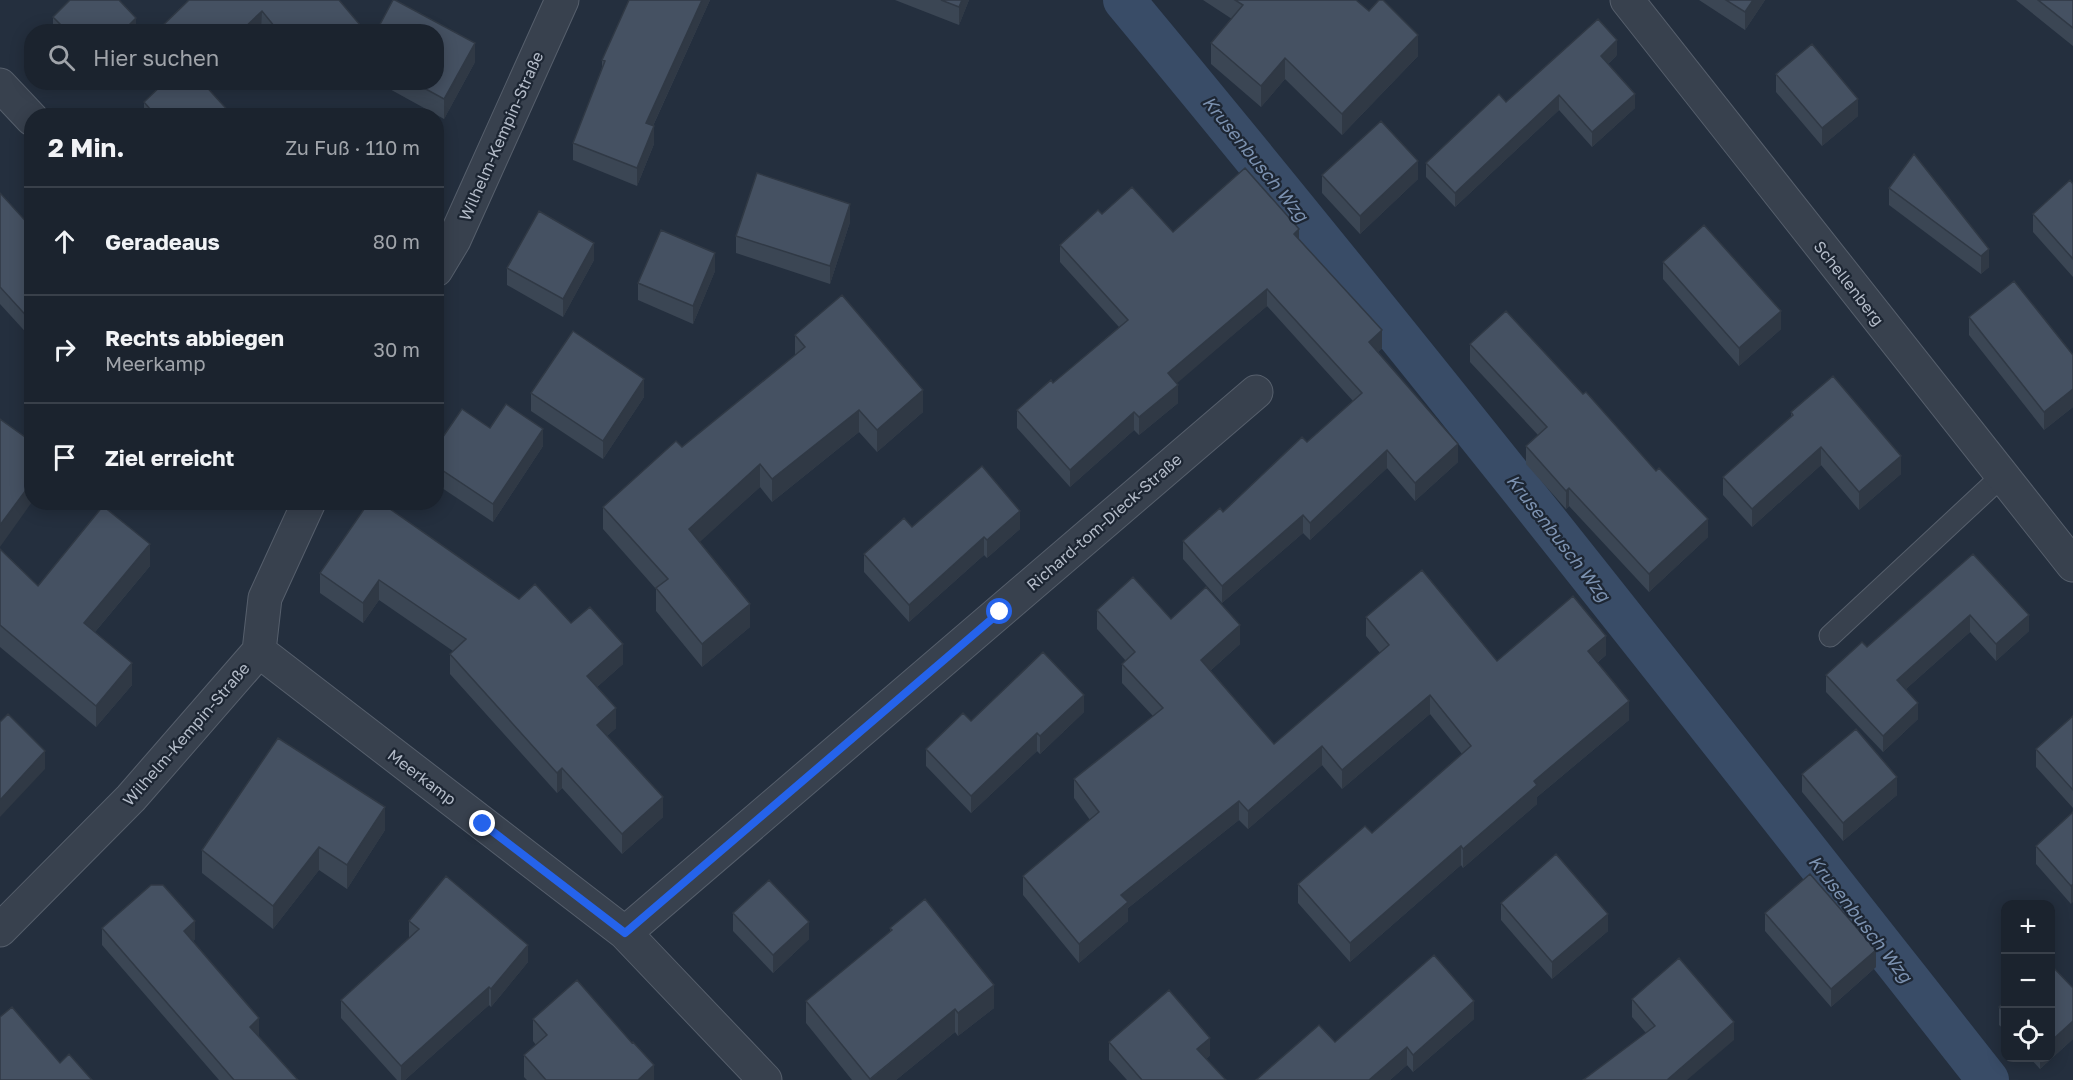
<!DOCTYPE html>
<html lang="de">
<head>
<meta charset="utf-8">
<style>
	:root { --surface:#1b232e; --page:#242b36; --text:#f1f3f6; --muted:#a0a4aa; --line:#39404a }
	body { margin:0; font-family:"Golos Text",sans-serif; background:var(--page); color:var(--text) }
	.controls { position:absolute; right:18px; bottom:18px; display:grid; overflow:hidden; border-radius:12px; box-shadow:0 3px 15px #0003 }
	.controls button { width:54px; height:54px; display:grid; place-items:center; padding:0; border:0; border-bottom:2px solid var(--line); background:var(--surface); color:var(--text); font:30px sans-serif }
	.stop { position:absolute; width:18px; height:18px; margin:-14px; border:4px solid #2563eb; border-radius:50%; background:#fff }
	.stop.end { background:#2563eb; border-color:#fff; box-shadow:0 2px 6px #0008 }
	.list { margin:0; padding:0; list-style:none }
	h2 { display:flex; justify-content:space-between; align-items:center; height:78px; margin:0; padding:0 24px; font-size:26px }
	h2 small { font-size:20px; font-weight:400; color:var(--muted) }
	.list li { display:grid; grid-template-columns:39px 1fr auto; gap:18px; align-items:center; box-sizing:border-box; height:108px; padding:0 24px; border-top:2px solid var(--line) }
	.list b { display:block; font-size:22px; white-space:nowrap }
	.list p { margin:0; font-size:20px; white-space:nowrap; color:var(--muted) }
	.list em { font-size:20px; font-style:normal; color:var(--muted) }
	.icon { flex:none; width:33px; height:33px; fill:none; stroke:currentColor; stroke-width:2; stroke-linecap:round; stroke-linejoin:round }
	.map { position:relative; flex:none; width:2073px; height:1080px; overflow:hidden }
	.search { position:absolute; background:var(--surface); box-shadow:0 3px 15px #0003; left:24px; top:24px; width:420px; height:66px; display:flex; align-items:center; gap:15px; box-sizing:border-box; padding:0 21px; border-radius:24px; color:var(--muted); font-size:22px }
	.panel { position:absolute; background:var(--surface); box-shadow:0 3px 15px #0003; left:24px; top:108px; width:420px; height:402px; border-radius:24px }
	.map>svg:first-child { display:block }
</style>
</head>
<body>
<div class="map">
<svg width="2073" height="1080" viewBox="0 0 2073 1080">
	<rect width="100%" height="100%" fill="#242f3e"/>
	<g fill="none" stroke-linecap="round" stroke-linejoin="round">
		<path stroke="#394c67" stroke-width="42" d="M1124 0C1419 355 1703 718 1988 1080"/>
		<g stroke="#565f6c" stroke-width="23">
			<path id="lane" d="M1830 636 2002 476"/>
		</g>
		<g stroke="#565f6c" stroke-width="35">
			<path id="street" d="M1627 0 2073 565
				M0 85 32 119
				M436 270 454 240 562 0
				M259 651 625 933 765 1080
				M0 930 131 798 259 651 265 598 309 502
				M625 933 1256 392"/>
		</g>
		<use href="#lane" stroke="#38414e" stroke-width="21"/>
		<use href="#street" stroke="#38414e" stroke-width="33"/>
	</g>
	<path fill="#3b4654" d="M189 0H339L366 32H156Z
		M629 0H710L653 126 654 144 637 186 573 160V143L602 68V60Z
		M895 0H969L959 25Z
		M1203 0H1356L1418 56 1342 135 1285 79 1261 107 1211 64V43L1232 19Z
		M1699 0H1765L1745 30Z
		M2016 0H2073V46Z
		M53 17 136 32H53Z
		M1617 55 1608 64 1635 108 1592 147 1559 110 1455 207 1426 177V163L1506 102Z
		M475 62 444 119 377 82H436Z
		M1776 74 1858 116 1822 146 1776 92Z
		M150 82H206L204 85 233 116H144V102L157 90Z
		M1914 154 1989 267 1981 274 1889 205V188Z
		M1322 175 1418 179 1360 234 1322 193Z
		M2073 184V277L2033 232V214Z
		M0 193 32 228V339L0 304Z
		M1102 214 1173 232 1299 240 1382 348 1378 352 1458 462 1415 501 1387 468 1310 540 1303 533 1222 603 1183 559V541L1223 512 1307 442 1353 401 1267 306 1176 383 1178 403 1139 435 1134 430 1070 487 1017 428V410L1053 383 1119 327 1060 262V245Z
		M850 222 830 284 736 253V236Z
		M594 260 563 317 507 285V268Z
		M1663 262 1781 329 1739 366 1663 279Z
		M715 271 693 324 638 300V283Z
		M1969 317 2073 355V407L2044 430 1969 335Z
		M795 335 923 412 877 452 859 432 772 502 760 487 699 542 750 627 702 667 656 611V589L603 529V507L682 447 795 355Z
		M1470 344 1708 537 1649 592 1569 506 1566 509 1526 464V446L1538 435 1470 362Z
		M32 354V376L29 374V356Z
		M531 393 644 397 603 459 531 411Z
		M1791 412 1901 474 1859 510 1821 465 1752 527 1723 495V477L1791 417Z
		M543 446 493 522 436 484V447Z
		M369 502 519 599 571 623 623 664 597 687 616 728 607 736 663 817 622 854 562 788 557 793 450 674V654L453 651 379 600 363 623 320 593V573Z
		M912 527 1020 529 987 558 984 555 909 622 864 572V554Z
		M0 549 38 586 150 566 95 632 132 685 96 727 0 647Z
		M1973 554 2029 631 1996 661 1970 632 1906 689 1918 719 1883 752 1826 692V675L1867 647Z
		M1097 610 1171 619 1240 644 1210 671 1274 744 1380 653 1366 636V617L1497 661 1606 655 1597 663 1629 720 1537 797V804L1463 868 1461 865 1350 962 1298 903V884L1372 833 1462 754 1430 714 1342 789 1322 765 1248 829 1239 820 1128 908V921L1079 963 1023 895V876L1090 820 1074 798V779L1153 716 1122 683V664L1126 661 1097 629Z
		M1084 712 1040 754 1037 751 971 813 926 766V749L971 721Z
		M2073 716V808L2036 767V749Z
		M1802 774 1897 795 1843 841 1802 792Z
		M2073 812 2071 904 2036 864V846Z
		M385 830 347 889 319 870 273 929 202 873V850Z
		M1501 903 1608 931 1552 979 1501 920Z
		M733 913 809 939 773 973 733 931Z
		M1765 913 1876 967 1831 1007 1765 931Z
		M409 921 528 962 491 1007 489 1005 405 1080H397L341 1018V1000L409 938Z
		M102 928 195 939 193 941 259 1036V1037L298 1080H219L102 945Z
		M890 928 994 1008 958 1036 955 1032 896 1080H852L806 1023V1001L890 932Z
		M2073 988V1039L2040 1069 2030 1058H2050Z
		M1632 999 1734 1040 1646 1033 1632 1017Z
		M2006 1001V1031L1999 1025V1007Z
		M533 1019 654 1080H527L524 1077V1055L536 1045 533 1041Z
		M1474 1019 1413 1072 1407 1065 1390 1080H1256L1335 1042Z
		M1109 1042 1210 1055 1206 1059 1226 1080H1127L1109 1060Z"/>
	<path fill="#303945" d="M702 0H710L646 141V123Z
		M962 0H969L959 25V7Z
		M1753 0H1765L1745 30V12Z
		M262 11 261 32H240Z
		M136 18V32H122Z
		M1418 35V56L1342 135V114Z
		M1617 40V55L1601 70V56Z
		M475 43V62L444 119V99Z
		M1285 58V79L1261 107V86Z
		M1635 94V108L1592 147V132Z
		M1559 95V110L1455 207V193Z
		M1858 99V116L1822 146V128Z
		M654 126V144L637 186V168Z
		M1418 161V179L1360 234V216Z
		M850 204V222L830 284V266Z
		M1299 229V247L1294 234Z
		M594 243V260L563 317V299Z
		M1989 249V267L1981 274V256Z
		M715 253V271L693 324V306Z
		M1267 289V306L1168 391V373Z
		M1781 311V329L1739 366V348Z
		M1382 330V348L1369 360V342Z
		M644 379V397L603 459V441Z
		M1178 385V403L1139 435V417Z
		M2073 389V407L2044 430V412Z
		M923 390V412L877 452V430Z
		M859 410V432L772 502V479Z
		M1134 412V430L1070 487V470Z
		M543 429V446L493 522V504Z
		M1458 444V462L1415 501V483Z
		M1821 447V465L1752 527V509Z
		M1387 450V468L1310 540V523Z
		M1901 456V474L1859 510V492Z
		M760 464V487L689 552V529Z
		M32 482V502L0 547V525Z
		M1569 488V506L1566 509V491Z
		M1020 511V529L987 558V540Z
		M1303 515V533L1222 603V586Z
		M1708 519V537L1649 592V574Z
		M984 537V555L909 622V605Z
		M150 544V566L84 645V623Z
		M379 580V600L363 623V603Z
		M750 604V627L702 667V644Z
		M1970 615V632L1897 697V680Z
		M2029 615V631L1996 661V644Z
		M1240 625V644L1201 679V660Z
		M1606 636V655L1588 670V651Z
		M623 644V664L587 696V676Z
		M132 663V685L96 727V706Z
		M1084 695V712L1040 754V736Z
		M1430 695V714L1342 789V770Z
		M1629 701V720L1537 797V804L1463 868V849L1534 781Z
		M1918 703V719L1883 752V736Z
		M616 708V728L597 745V725Z
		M1037 733V751L971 813V796Z
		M1322 746V765L1248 829V811Z
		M45 751V769L0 817V800Z
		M562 768V788L557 793V773Z
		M1897 777V795L1843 841V823Z
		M663 797V817L622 854V834Z
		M1239 801V820L1128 908V921L1079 963V944L1121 895Z
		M385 807V830L347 889V865Z
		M1461 846V865L1350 962V943Z
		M319 847V870L273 929V906Z
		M2073 884V902L2071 904V886Z
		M1608 914V931L1552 979V962Z
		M195 921V939L184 949V931Z
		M809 922V939L773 973V955Z
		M528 945V962L491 1007V989Z
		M1876 950V967L1831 1007V989Z
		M994 985V1008L958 1036V1013Z
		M489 987V1005L405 1080H401V1066Z
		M1474 1001V1019L1413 1072V1055Z
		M955 1009V1032L896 1080H870Z
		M259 1018V1036L250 1044V1027Z
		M2073 1021V1039L2040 1069V1058H2050V1042Z
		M1734 1022V1040L1687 1080H1667Z
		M1210 1038V1055L1197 1067V1049Z
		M1407 1047V1065L1390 1080H1369Z
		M654 1065V1080H638Z"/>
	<path fill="#455162" stroke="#303945" stroke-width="1.5" d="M70 0H119L136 18 122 32H68L53 17Z
		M189 0H339L366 32H279L262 11 240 32H156Z
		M393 0H395L475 43 444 99 413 82H436V32H376Z
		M629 0H702L646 123 654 126 637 168 573 143 605 61 602 60Z
		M941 0H962L959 7Z
		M1235 0H1356L1369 11 1379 0H1383L1418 35 1342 114 1285 58 1261 86 1211 43 1243 5Z
		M1726 0H1753L1745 12Z
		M2038 0H2073V28Z
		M1598 19 1617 40 1601 56 1635 94 1592 132 1559 95 1455 193 1426 163 1499 94 1506 102Z
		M1812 44 1858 99 1822 128 1776 74Z
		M165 82H202L233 116H156L144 102Z
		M1381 121 1418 161 1360 216 1322 175Z
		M1914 154 1989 249 1981 256 1889 188Z
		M1245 168 1299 229 1294 234 1382 330 1369 342 1458 444 1415 483 1387 450 1310 523 1303 515 1222 586 1183 541 1220 508 1223 512 1302 437 1307 442 1362 393 1267 289 1168 373 1178 385 1139 417 1134 412 1070 470 1017 410 1051 380 1053 383 1128 320 1060 245 1098 210 1102 214 1132 187 1173 232Z
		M757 173 850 204 830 266 736 236Z
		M2070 180 2073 184V259L2033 214Z
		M0 193 32 228V322L0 287Z
		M539 211 594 243 563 299 507 268Z
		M1704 225 1781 311 1739 348 1663 262Z
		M661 230 715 253 693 306 638 283Z
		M2014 281 2073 355V389L2044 412 1969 317Z
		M842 295 923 390 877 430 859 410 772 479 760 464 689 529 750 604 702 644 656 588 668 579 603 507 676 441 682 447 805 347 795 335Z
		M1506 311 1583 394 1586 392 1656 471 1659 468 1708 519 1649 574 1569 488 1566 491 1526 446 1547 427 1470 344Z
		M573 331 644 379 603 441 531 393Z
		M1833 376 1901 456 1859 492 1821 447 1752 509 1723 477 1793 415 1791 412Z
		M506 404 543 429 493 504 436 466V447L462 409 490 428Z
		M0 419 32 442V482L0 525Z
		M982 466 1020 511 987 540 984 537 909 605 864 554 904 518 912 527Z
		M369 502H380L519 599 535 584 571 623 590 607 623 644 587 676 616 708 597 725 663 797 622 834 562 768 557 773 450 654 466 639 379 580 363 603 320 573Z
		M103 506 150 544 84 623 132 663 96 706 0 625V549L38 586Z
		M1973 554 2029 615 1996 644 1970 615 1897 680 1918 703 1883 736 1826 675 1862 642 1867 647Z
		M1422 570 1497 661 1573 596 1606 636 1588 651 1629 701 1534 781 1537 785 1463 849 1461 846 1350 943 1298 884 1365 826 1372 833 1471 746 1430 695 1342 770 1322 746 1248 811 1239 801 1121 895 1128 902 1079 944 1023 876 1099 812 1074 779 1163 708 1122 664 1135 652 1097 610 1133 577 1171 619 1206 587 1240 625 1201 660 1274 744 1389 645 1366 617Z
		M1043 652 1084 695 1040 736 1037 733 971 796 926 749 963 713 971 721Z
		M8 714 45 751 0 800V722Z
		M2073 716V790L2036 749Z
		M1856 729 1897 777 1843 823 1802 774Z
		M278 738 385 807 347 865 319 847 273 906 202 850Z
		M2073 812V884L2071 886 2036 846Z
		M1556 854 1608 914 1552 962 1501 903Z
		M1810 874 1876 950 1831 989 1765 913Z
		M446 876 528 945 491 989 489 987 401 1066 341 1000 419 929 409 921Z
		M769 880 809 922 773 955 733 913Z
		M151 885H163L195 921 184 931 259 1018 250 1027 298 1080H234L102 928Z
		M925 899 994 985 958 1013 955 1009 870 1079 806 1001 892 930 890 928Z
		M1434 955 1474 1001 1413 1055 1407 1047 1369 1080H1256L1319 1025 1335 1042Z
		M1679 958 1734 1022 1667 1080H1583L1655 1026 1632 999Z
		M2050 964 2073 988V1021L2050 1042Z
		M577 980 632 1043 633 1042 654 1065 638 1080H546L524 1055 547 1035 533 1019Z
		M1169 990 1210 1038 1197 1049 1226 1080H1142L1109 1042Z
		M2006 1001V1013L1999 1007Z
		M12 1007 60 1063 69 1054 92 1080H0V1017Z"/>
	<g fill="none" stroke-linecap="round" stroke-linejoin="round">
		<path stroke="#2563eb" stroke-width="8" d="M483 824 625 933 1000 612"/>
	</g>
	<g text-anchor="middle" stroke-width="4.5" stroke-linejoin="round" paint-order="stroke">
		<g font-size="16" fill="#b4bcc9" stroke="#1d2633">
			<text transform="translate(501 136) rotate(-66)" y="6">Wilhelm-Kempin-Straße</text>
			<text transform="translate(1849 283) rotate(52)" y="6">Schellenberg</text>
			<text transform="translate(1104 522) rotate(-41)" y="6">Richard-tom-Dieck-Straße</text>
			<text transform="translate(186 734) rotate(-49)" y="6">Wilhelm-Kempin-Straße</text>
			<text transform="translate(422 777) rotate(37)" y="6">Meerkamp</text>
		</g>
		<g font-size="18" font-style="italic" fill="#7c92b1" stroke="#1d2633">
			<text transform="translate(1255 159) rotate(51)" y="6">Krusenbusch Wzg</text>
			<text transform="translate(1558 538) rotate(52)" y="6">Krusenbusch Wzg</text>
			<text transform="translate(1860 919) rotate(52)" y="6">Krusenbusch Wzg</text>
		</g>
	</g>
</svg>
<div class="controls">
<button>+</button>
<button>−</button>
<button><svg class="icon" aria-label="locate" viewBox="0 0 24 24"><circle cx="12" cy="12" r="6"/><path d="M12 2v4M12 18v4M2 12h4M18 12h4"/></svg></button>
</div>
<div class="stop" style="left:1000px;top:612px"></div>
<div class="stop end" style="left:483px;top:824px"></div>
<div class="search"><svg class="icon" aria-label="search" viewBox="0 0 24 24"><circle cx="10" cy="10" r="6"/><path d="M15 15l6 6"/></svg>Hier suchen</div>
<section class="panel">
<h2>2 Min.<small>Zu Fuß · 110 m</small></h2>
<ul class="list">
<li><svg class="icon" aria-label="ahead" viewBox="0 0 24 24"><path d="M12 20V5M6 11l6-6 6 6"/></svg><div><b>Geradeaus</b></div><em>80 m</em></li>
<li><svg class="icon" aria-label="right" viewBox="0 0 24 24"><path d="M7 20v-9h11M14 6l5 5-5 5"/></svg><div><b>Rechts abbiegen</b><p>Meerkamp</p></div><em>30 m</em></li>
<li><svg class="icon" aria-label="arrive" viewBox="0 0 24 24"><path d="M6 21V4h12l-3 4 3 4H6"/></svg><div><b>Ziel erreicht</b></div></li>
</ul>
</section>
</div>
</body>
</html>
